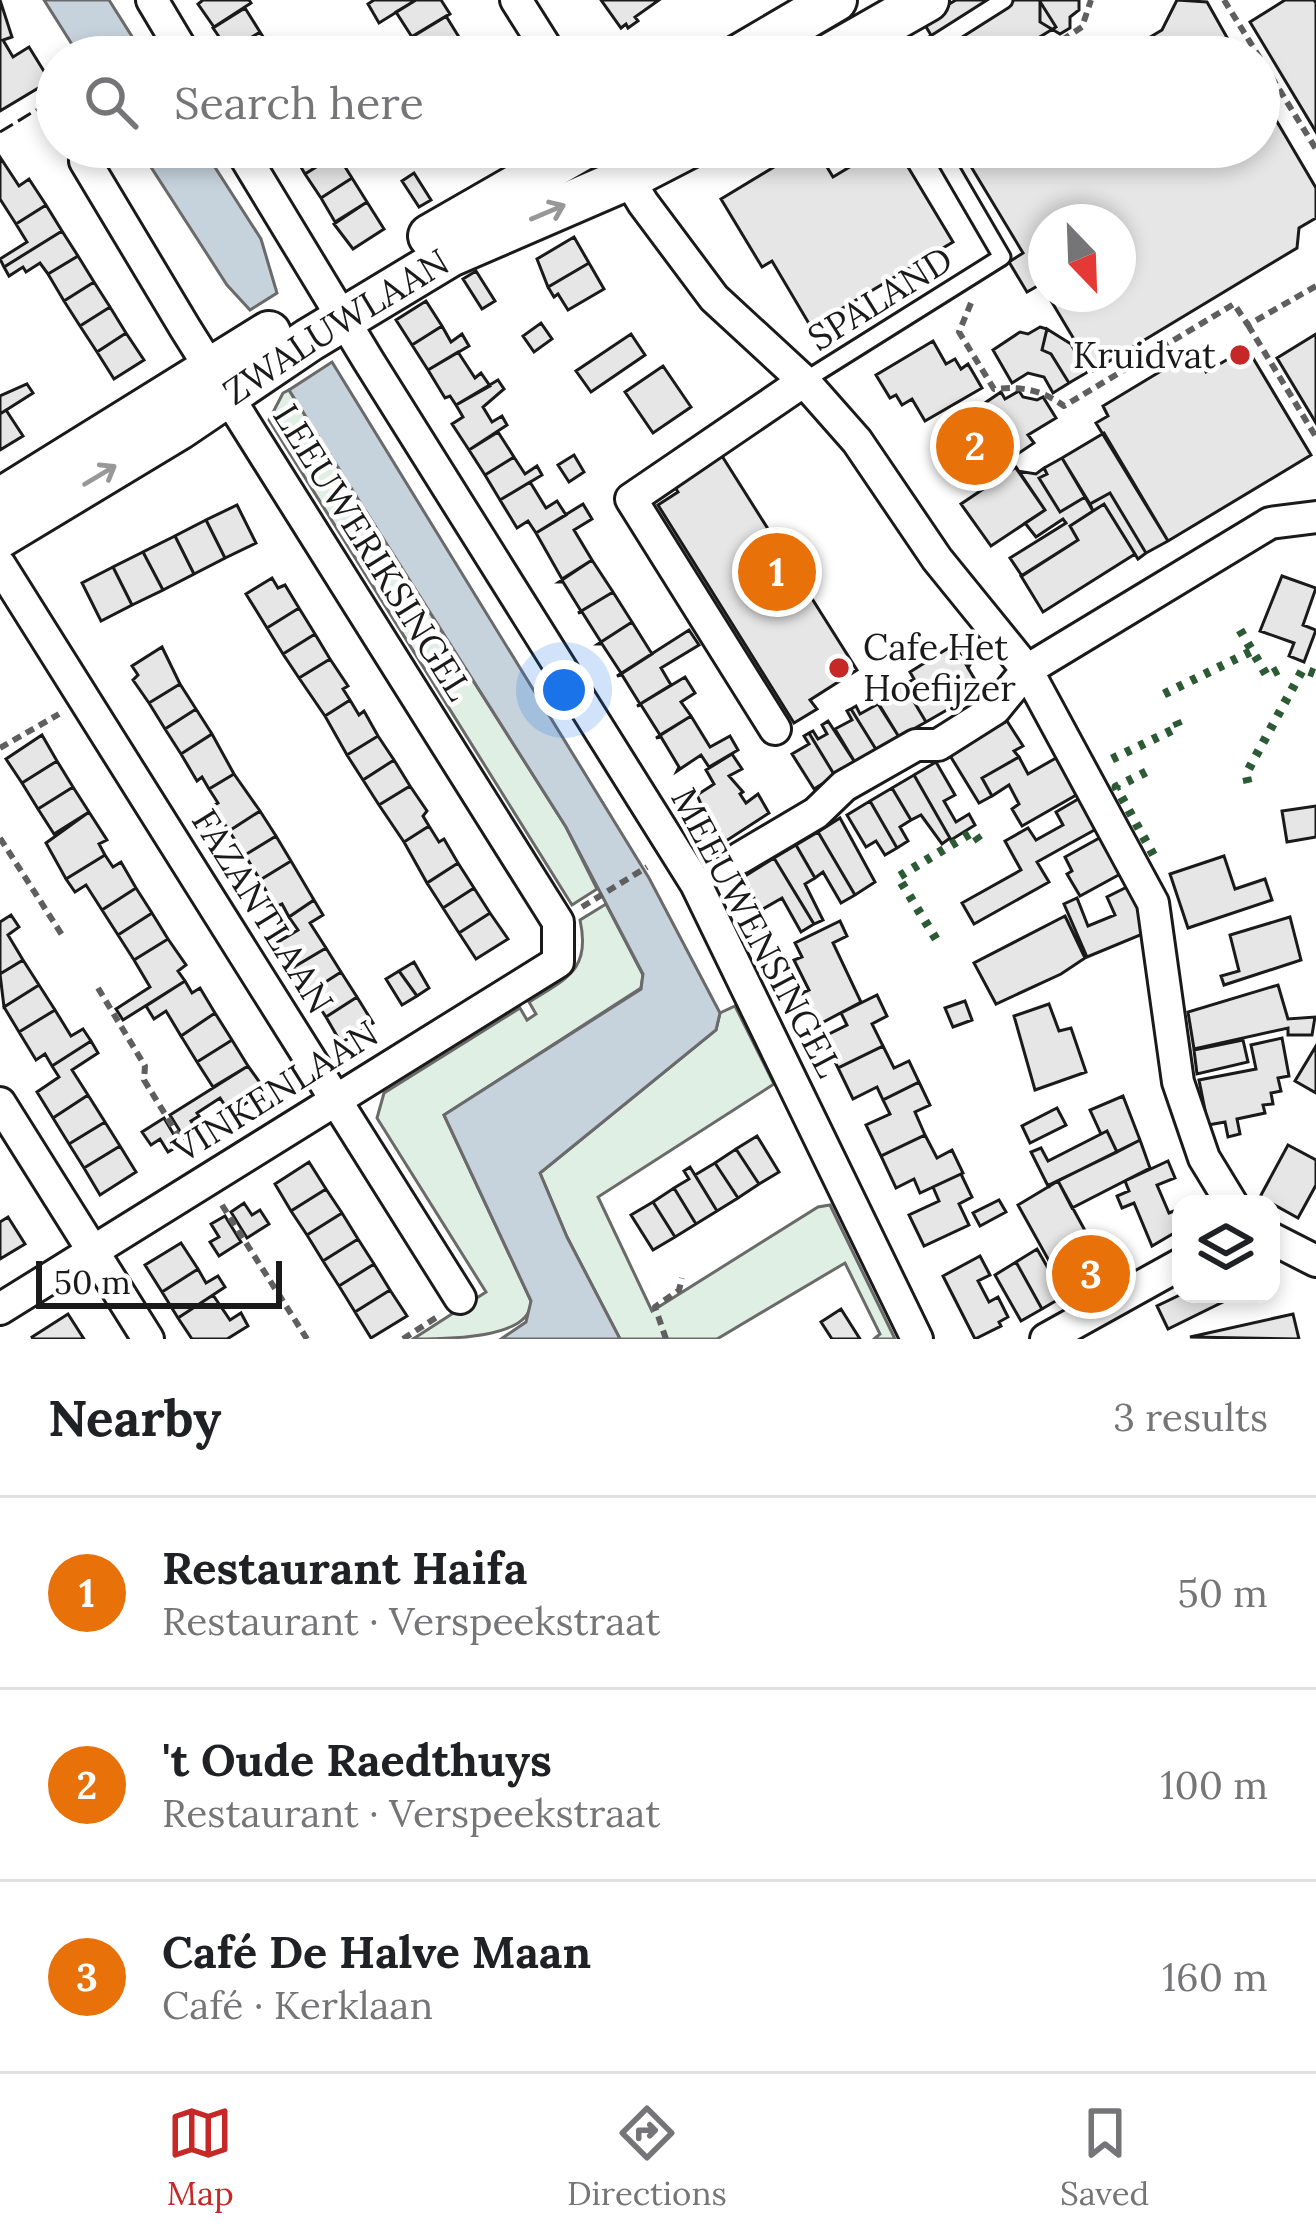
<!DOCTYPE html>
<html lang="en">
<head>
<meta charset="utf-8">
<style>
	:root { --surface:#fff; --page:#f6f6f6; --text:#202124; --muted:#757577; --line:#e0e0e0; --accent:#c62828 }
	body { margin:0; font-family:Lora,serif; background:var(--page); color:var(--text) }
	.controls { position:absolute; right:36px; bottom:36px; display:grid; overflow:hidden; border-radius:24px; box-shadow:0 6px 18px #0003 }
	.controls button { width:108px; height:108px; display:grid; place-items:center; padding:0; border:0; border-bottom:3px solid var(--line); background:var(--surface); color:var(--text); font:60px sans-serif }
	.compass { position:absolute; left:1028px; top:204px; width:108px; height:108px; border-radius:50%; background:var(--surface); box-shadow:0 6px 18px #0003; rotate:157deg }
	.scale { position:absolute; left:36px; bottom:30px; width:246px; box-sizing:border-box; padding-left:12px; border:6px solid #1a1a1a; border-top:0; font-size:33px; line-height:42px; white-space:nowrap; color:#1a1a1a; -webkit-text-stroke:9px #fff; paint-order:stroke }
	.you { position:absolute; left:564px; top:690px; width:42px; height:42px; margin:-30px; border:9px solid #fff; border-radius:50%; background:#1a73e8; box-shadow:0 0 0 18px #1a73e833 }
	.badge { display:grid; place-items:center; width:78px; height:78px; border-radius:50%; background:var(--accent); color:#fff; font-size:39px; font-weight:700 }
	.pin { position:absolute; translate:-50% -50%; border:6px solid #fff; box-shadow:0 3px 12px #0006 }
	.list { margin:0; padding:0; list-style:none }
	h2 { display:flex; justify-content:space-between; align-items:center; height:156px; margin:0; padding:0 48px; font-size:51px }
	h2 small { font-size:39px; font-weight:400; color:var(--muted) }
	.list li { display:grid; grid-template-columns:78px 1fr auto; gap:36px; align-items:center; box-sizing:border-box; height:192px; padding:0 48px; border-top:3px solid var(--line) }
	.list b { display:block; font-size:45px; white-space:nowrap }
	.list p { margin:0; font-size:39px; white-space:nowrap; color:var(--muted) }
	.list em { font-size:39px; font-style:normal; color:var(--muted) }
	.icon { flex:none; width:66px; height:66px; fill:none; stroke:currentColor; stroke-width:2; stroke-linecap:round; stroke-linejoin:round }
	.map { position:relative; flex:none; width:1316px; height:1339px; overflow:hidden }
	.search { position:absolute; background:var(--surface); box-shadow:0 6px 18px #0003; left:36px; right:36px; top:36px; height:132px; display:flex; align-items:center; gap:30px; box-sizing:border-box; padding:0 42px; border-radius:66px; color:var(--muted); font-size:45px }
	.sheet { height:732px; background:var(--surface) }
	nav { display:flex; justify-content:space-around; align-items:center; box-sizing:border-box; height:168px; border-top:3px solid var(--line); background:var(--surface); font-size:33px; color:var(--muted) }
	nav a { display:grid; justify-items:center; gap:6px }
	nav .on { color:var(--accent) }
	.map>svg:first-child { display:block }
</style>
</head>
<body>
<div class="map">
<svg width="1316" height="1339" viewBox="0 0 1316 1339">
	<rect width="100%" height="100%" fill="#fff"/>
	<path fill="#e0efe3" stroke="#6a6a6a" stroke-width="3" d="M289 390 566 827 597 889 572 905 269 420 283 393Z
		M606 904 643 975 641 988 444 1115 531 1301C532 1339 448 1339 413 1339L486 1292 377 1118 384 1093 520 1008 527 1020 536 1014 529 1002C567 978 591 970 580 920Z
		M735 1006 774 1084 598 1197 652 1311 818 1207 830 1205 895 1339H874L880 1334 845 1263 717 1339H620L567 1237 540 1173 716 1030 720 1013Z"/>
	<path fill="#c6d2dc" stroke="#6a6a6a" stroke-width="3" d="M44 0H109L145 57H80Z
		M138 147H202L261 239 277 293 250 310 227 285Z
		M332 362 649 878 720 1013 716 1030 540 1173 567 1237 620 1339H501L526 1322 531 1301 444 1115 641 989 643 974 566 827 289 390Z"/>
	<path fill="#e6e6e6" stroke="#1a1a1a" stroke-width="3" d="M0 0 12 37 3 40 13 57 29 47 50 81 0 111Z
		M249 0 251 3 214 27 198 4 203 0Z
		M374 0H416L379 23 368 4Z
		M416 0H441L450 14 412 37 396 12Z
		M601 0H659L635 17 638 21 628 28 626 24 621 28Z
		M956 0H1039L1056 27 1007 57H944L922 20Z
		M1040 0H1079V10L1070 17V28L1060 34 1040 22Z
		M1177 0 1207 2 1238 57H1117L1162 30Z
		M1285 0H1314L1316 3V132L1250 22Z
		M245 8 260 32 229 51 213 28Z
		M446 16 462 42 438 57H419L408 39Z
		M260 32 276 57H231L229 51Z
		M1259 91 1316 188V218L1299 228 1297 248 1093 371 1047 294H1118V222H1046V291L1041 284 1027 292 1009 262 1023 253 961 150 1259 147Z
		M333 147 337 154 305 174 291 150 296 147Z
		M807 147H815L833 177 883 147H896L953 242 811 327 772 261 762 267 721 199Z
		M337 154 352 178 321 198 305 174Z
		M0 157 19 186 29 179 46 205 16 224 0 199Z
		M414 173 431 200 419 207 402 181Z
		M352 178 367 202 335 222 321 198Z
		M367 202 384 229 353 249 334 224Z
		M46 205 62 231 4 267 0 259 27 242 16 224Z
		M62 231 78 256 48 274 40 263 26 272 23 267 9 276 4 267Z
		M574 237 589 263 548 287 537 259Z
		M78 256 94 282 64 301 48 274Z
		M589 263 604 289 568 310 558 294 554 297 548 287Z
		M476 271 495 301 482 309 463 279Z
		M94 282 110 307 80 326 64 301Z
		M426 301 442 326 412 345 396 320Z
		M110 307 126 333 97 352 80 326Z
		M541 323 552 339 534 352 523 336Z
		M442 326 451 342 462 334 469 346 428 370 412 345Z
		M1040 327 1047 329 1042 350 1051 354 1069 383 1053 393 1044 377 1028 373 1012 383 993 350 1020 332 1028 334Z
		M1047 329 1071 344 1086 373 1069 383 1051 354 1042 350Z
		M126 333 144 360 114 379 97 352Z
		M631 334 645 355 591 392 576 371Z
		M1316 334V423L1277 358Z
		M933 341 946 364 955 359 961 369 968 364 982 388 925 421 912 399 902 405 896 395 890 398 876 375Z
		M1247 348 1311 455 1168 541 1096 423 1108 416 1103 406 1181 359 1187 368 1200 360 1206 372Z
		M458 352 475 378 481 373 490 386 456 405 450 396 445 398 428 370Z
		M663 366 691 407 653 433 625 392Z
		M498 380 504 389 483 407 492 422 502 416 507 425 469 450 452 424 463 417 456 405Z
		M27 384 33 393 0 414V396Z
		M1019 391 1023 397 1037 400 1043 397 1056 418 1028 435 1034 443 986 475 967 445 962 449 952 434 967 424 963 418 1001 392 1005 399Z
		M6 410 23 436 0 450V414Z
		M498 432 514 457 485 475 469 450Z
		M1104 433 1168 541 1146 553 1110 493 1090 504 1062 458Z
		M574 455 584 472 569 482 558 465Z
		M722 456 857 670 810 700 817 709 794 723 658 505 678 492 674 486Z
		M514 457 525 474 537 466 542 475 500 500 485 475Z
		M1062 458 1085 497 1060 512 1039 478 1047 474 1044 468Z
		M1016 467 1045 510 991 546 961 504Z
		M1044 468 1047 474 1039 478 1060 512 1085 497 1093 511 1070 526 1078 540 1022 576 1010 558 1066 523 1063 519 1036 537 1025 523 1045 510 1018 471 1036 474Z
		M530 482 546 508 557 501 566 515 536 533 528 521 517 528 500 500Z
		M1110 493 1146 553 1138 559 1104 504 1093 511 1090 504Z
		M583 504 592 519 574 530 592 560 562 579 536 533Z
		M1104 504 1135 554 1043 612 1021 576 1078 540 1070 526Z
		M237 505 256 543 225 558 206 520Z
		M206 520 225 558 194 574 175 536Z
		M175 536 194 574 163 590 143 552Z
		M143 552 163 590 132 605 113 567Z
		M592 560 613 592 578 613 581 611 563 582H559Z
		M113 567 132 605 101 621 82 583Z
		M1282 576 1316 588 1303 625 1316 630 1304 662 1289 656 1294 643 1260 631Z
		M272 578 278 588 285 585 299 608 267 628 246 594Z
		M613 592 632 622 601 642 582 612 578 613Z
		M299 608 315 634 283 654 267 628Z
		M632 622 652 654 618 676 621 673 602 644H598Z
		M689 630 699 645 661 668 671 685 640 704 622 675 617 676Z
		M315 634 330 659 299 678 283 654Z
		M958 642 955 646 967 666 971 663 968 668 980 688H985L926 722 904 685 914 679 910 672Z
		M162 647 180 684 149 703 133 680 138 675 132 666Z
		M330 659 348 686 343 689 350 700 325 716 299 678Z
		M685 677 695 693 681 702 691 716 660 735 641 705 637 706Z
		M180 684 196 709 165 729 149 703Z
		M904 685 926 722 899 737 877 701Z
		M350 700 359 715 364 711 378 736 347 755 325 716Z
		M878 704 899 737 877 751 851 709 856 706 860 714Z
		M196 709 212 734 181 754 165 729Z
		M851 709 877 751 856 764 835 729 852 720 847 711Z
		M691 716 710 747 730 736 738 750 709 767 701 755 677 771 679 767 661 737 656 738Z
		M828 721 856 764 835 776 809 733 813 731 818 739 827 734 822 725Z
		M1007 721 1023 746 1014 751 1019 757 982 778 992 796 979 803 949 754Z
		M809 733 835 776 814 789 792 754 809 744 804 736Z
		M212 734 234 774 209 789 202 777 197 781 181 754Z
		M42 735 57 761 22 783 6 759Z
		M378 736 394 760 363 780 347 755Z
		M732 754 742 769 729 776 743 792 740 794 746 803 758 794 769 813 726 841 709 814 706 815 697 795 714 784 706 770Z
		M1019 757 1028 774 1056 758 1078 794 1022 826 1012 809 1019 804 1009 785 992 796 982 778Z
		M394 760 410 786 379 805 363 780Z
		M57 761 73 787 38 809 22 783Z
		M936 762 955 795 944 801 956 822 969 814 975 825 951 840 914 775Z
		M234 774 260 811 229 831 213 806 218 803 209 789Z
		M914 775 950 838 942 844 921 815 911 820 892 788Z
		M410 786 427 811 423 816 429 826 404 842 379 805Z
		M73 787 89 812 54 834 38 809Z
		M892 788 911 820 900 827 908 841 897 848 870 801Z
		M1080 798 1098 828 1037 862 1049 882 974 924 962 903 1021 870 1005 841 1028 828 1036 840 1063 825 1056 812Z
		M870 801 897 848 885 855 876 841 866 847 847 815Z
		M1316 806V837L1287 842 1282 811Z
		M260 811 276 836 245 855 229 831Z
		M89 812 107 840 99 844 105 855 66 879 46 843Z
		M840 818 875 882 855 895 818 832Z
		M429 826 439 842 444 839 458 863 427 883 404 842Z
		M818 832 855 895 841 903 823 872 815 878 796 845Z
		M276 836 291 861 260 880 245 855Z
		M1103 836 1124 872 1080 896 1067 874 1072 871 1065 857Z
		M796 845 815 878 805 884 823 920 814 924 774 858Z
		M105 855 113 867 121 862 136 888 102 910 86 885 75 892 66 879Z
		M1224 856 1235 889 1265 879 1272 900 1188 928 1170 874Z
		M774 858 814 924 801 932 782 898 761 910 742 878Z
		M291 861 314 900 289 917 282 904 275 907 260 880Z
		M458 863 474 888 443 908 427 883Z
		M1133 884 1150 931 1087 957 1064 904 1077 898 1088 926 1115 915 1107 897Z
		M136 888 152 913 118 935 102 910Z
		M474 888 490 913 459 933 443 908Z
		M314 900 323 915 310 923 326 948 294 967 278 942 298 930 289 917Z
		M152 913 168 939 134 960 118 935Z
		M490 913 508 939 476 959 459 933Z
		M11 915 19 927 8 935 23 960 0 974V922Z
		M1065 916 1085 958 1061 974 996 1004 974 963Z
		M1290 917 1301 960 1224 985 1221 976 1239 971 1230 935Z
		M840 921 847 936 833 943 861 1002 818 1025 802 993 809 990 794 960 802 957 795 943Z
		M168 939 186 965 178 971 185 981 123 1020 116 1009 150 987 134 960Z
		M326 948 341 972 310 992 294 967Z
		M23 960 39 985 4 1007 0 974Z
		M414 962 429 988 417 996 399 971Z
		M399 971 417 996 402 1005 386 979Z
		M341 972 357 997 326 1017 310 992Z
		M185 981 192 993 200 988 215 1013 181 1036 166 1011 154 1019 146 1006Z
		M39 985 55 1010 19 1032 4 1007Z
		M1278 985 1288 1019 1315 1017 1312 1035H1288V1028L1194 1049 1188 1012Z
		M877 995 887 1016 872 1024 883 1046 838 1068 823 1037 847 1025 841 1013Z
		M357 997 373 1023 341 1043 326 1017Z
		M965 1001 972 1020 953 1027 945 1008Z
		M1049 1004 1059 1031 1071 1028 1086 1072 1035 1090 1014 1016Z
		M55 1010 71 1036 83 1029 91 1041 52 1066 45 1054 36 1060 19 1032Z
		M215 1013 232 1040 197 1062 181 1036Z
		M1282 1038 1289 1076 1278 1078 1281 1091 1271 1093 1273 1104 1263 1105 1265 1113 1237 1119 1240 1134 1228 1137 1225 1122 1208 1125 1199 1080 1256 1069 1251 1045Z
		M232 1040 248 1066 213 1087 197 1062Z
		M1243 1040 1248 1062 1197 1074 1194 1050Z
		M91 1041 98 1053 72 1070 88 1095 53 1118 37 1092 59 1077 52 1066Z
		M883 1046 894 1068 909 1061 919 1082 883 1100 877 1087 853 1099 838 1068Z
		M1316 1046V1093L1295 1081Z
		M248 1066 266 1091 230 1113 220 1098 197 1113 199 1116 191 1121 199 1133 186 1141 170 1115Z
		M919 1082 930 1105 915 1112 925 1135 881 1156 866 1125 890 1114 883 1100Z
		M88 1095 105 1122 69 1144 53 1118Z
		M1123 1096 1140 1140 1117 1152 1107 1131 1101 1134 1090 1110Z
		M1057 1108 1066 1125 1030 1143 1022 1126Z
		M164 1118 180 1145 168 1152 160 1139 151 1145 142 1132Z
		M105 1122 120 1146 84 1168 69 1144Z
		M1107 1131 1117 1152 1049 1185V1188L1031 1152 1041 1148 1048 1161Z
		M925 1135 937 1158 952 1150 963 1173 920 1193 914 1179 896 1188 881 1156Z
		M757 1136 779 1172 759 1184 736 1149Z
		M1140 1140 1150 1168 1072 1208 1058 1181Z
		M1288 1145 1316 1160V1185L1298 1218 1260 1197Z
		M120 1146 136 1172 100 1195 84 1168Z
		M736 1149 759 1184 738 1198 715 1163Z
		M1168 1161 1175 1178 1157 1185 1169 1213 1179 1209 1181 1229 1152 1246 1134 1203 1122 1208 1117 1196 1129 1191 1125 1181Z
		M309 1162 326 1189 291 1211 275 1184Z
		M715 1163 738 1198 717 1211 695 1175Z
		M690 1167 717 1211 696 1224 674 1188 689 1179 684 1171Z
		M961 1174 972 1197 959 1204 969 1225 924 1246 909 1215 939 1201 933 1187Z
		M1058 1181 1107 1271 1068 1295 1018 1205Z
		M674 1188 696 1224 675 1237 653 1202Z
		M326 1189 342 1213 307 1235 291 1211Z
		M999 1200 1006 1212 980 1226 973 1213Z
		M653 1202 675 1237 653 1250 631 1215Z
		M244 1203 252 1215 260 1210 269 1224 247 1238 231 1212Z
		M342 1213 358 1239 323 1261 307 1235Z
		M225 1216 241 1242 219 1256 210 1242 219 1237 211 1224Z
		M8 1217 25 1244 0 1259V1222Z
		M358 1239 374 1264 339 1286 323 1261Z
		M181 1243 198 1269 162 1292 145 1265Z
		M1037 1249 1064 1296 1042 1309 1016 1262Z
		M980 1256 990 1275 978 1281 989 1302 998 1297 1008 1317 999 1322 1001 1326 975 1339 943 1276Z
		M1016 1262 1042 1309 1021 1321 995 1275Z
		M374 1264 390 1290 355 1312 339 1286Z
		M198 1269 206 1283 218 1276 225 1287 178 1318 162 1292Z
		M390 1290 407 1316 371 1338 355 1312Z
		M1182 1294H1232L1233 1297 1168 1329 1157 1306Z
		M213 1295 230 1320 241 1313 248 1326 227 1339H192L178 1318Z
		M841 1309 860 1339H832L821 1322Z
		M68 1314 84 1339H33L32 1337Z
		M1293 1314 1299 1339 1190 1337Z"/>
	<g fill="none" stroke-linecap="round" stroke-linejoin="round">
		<g stroke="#1a1a1a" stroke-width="21">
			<path id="service" d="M854 57 925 50 1004 0
				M804 381 1002 257 938 147"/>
		</g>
		<g stroke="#1a1a1a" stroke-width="27">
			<path id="pedestrian" d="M696 884 740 858"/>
		</g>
		<g stroke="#1a1a1a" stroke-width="36">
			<path id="minor" d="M152 0 186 57
				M516 0 552 57
				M239 147 368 360 696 884 917 1339
				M609 147 643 203 714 298 804 381 857 441 937 559 1027 670 1153 903 1178 1082 1204 1158 1232 1204
				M0 565 460 1298
				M775 729 631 499 804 381
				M740 858 816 813 844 786 916 745H938L995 709 1027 670 1270 523 1316 517
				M0 1103 148 1339
				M1271 1238 1316 1261
				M0 1309 558 962V922L185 328 85 161
				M1046 1339 1181 1264"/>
		</g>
		<g stroke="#1a1a1a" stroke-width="48">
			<g id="secondary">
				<path d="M738 57 835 0"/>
				<path d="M827 57 927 0"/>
				<path d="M430 236 585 147"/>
				<path d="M0 500 269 333"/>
				<path id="s1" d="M0 536 179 428 309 340 450 255 628 178 688 147"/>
			</g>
		</g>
		<path stroke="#5f5f5f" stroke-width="6" stroke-dasharray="9 6" stroke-linecap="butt" d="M1224 0 1316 149
			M679 57 705 42
			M1037 57 1082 27 1091 0
			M724 150 742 147
			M971 303 959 332 994 389C1022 386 1042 390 1064 406L1234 304 1248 325 1316 286
			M1248 325 1316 437
			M0 748 59 714
			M0 838 62 935
			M582 907 647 867
			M98 988 145 1066 144 1080 189 1153
			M222 1205 307 1339
			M403 1339 437 1317
			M666 1339 655 1307 679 1290 682 1278"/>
		<use href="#service" stroke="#fff" stroke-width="15"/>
		<use href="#pedestrian" stroke="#fff" stroke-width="21"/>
		<use href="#minor" stroke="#fff" stroke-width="30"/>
		<use href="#secondary" stroke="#fff" stroke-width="42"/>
		<path stroke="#2b5a34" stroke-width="9" stroke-dasharray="6 9" stroke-linecap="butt" d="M1240 630 1267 676 1282 668
			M1164 694 1252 651
			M1112 759 1179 727 1173 713
			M1146 772 1116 787 1154 856
			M1248 783 1246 774 1303 669 1316 674
			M936 939 898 877 973 832 980 842"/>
		<path stroke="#1a1a1a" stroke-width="3" stroke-dasharray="15 6" stroke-linecap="butt" d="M0 132 56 98"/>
	</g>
	<defs><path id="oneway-shaft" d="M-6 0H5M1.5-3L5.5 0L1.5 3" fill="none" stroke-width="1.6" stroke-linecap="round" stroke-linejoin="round" transform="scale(3)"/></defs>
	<g stroke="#989898">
		<use href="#oneway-shaft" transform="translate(548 212) rotate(-23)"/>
		<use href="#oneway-shaft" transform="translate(100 475) rotate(-31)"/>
	</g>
	<g fill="#c62828" stroke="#fff" stroke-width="4.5">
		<circle cx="1240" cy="355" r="12"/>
		<circle cx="839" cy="668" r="12"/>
	</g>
	<g text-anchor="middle" stroke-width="9" stroke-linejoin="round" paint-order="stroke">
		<g font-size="36" fill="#1a1a1a" stroke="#fff">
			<text transform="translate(880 298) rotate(-32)" y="13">SPALAND</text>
			<text dy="13" stroke="none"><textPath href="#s1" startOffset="396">ZWALUWLAAN</textPath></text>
			<text transform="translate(373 552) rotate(58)" y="13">LEEUWERIKSINGEL</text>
			<text transform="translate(263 911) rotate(58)" y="13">FAZANTLAAN</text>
			<text transform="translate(757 932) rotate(62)" y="13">MEEUWENSINGEL</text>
			<text transform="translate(275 1091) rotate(-32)" y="13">VINKENLAAN</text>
		</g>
		<g font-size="36" fill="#1a1a1a" stroke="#fff" text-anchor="end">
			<text x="1216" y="368">Kruidvat</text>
			<text x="863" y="660" text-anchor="start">Cafe Het<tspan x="863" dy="41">Hoefijzer</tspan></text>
		</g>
	</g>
</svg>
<div class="controls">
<button><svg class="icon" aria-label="layers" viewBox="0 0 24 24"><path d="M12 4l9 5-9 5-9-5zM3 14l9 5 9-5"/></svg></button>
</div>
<svg class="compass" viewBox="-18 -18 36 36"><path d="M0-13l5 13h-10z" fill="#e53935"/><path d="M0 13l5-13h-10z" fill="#757577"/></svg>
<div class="scale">50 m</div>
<div class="you"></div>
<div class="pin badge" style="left:777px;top:572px;background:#e8710a">1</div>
<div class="pin badge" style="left:975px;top:446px;background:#e8710a">2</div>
<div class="pin badge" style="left:1091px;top:1274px;background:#e8710a">3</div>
<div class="search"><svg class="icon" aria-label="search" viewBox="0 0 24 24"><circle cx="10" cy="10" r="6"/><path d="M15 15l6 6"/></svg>Search here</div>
</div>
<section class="sheet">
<h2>Nearby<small>3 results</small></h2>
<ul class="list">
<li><span class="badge" style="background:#e8710a">1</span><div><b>Restaurant Haifa</b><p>Restaurant · Verspeekstraat</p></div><em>50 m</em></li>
<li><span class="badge" style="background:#e8710a">2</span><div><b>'t Oude Raedthuys</b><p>Restaurant · Verspeekstraat</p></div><em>100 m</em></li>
<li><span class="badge" style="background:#e8710a">3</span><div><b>Café De Halve Maan</b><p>Café · Kerklaan</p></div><em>160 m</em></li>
</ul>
</section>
<nav>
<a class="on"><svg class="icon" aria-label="map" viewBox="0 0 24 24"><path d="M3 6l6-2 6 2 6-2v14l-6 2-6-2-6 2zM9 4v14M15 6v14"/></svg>Map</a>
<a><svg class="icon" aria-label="directions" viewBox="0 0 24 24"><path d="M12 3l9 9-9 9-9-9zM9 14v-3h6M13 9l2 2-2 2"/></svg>Directions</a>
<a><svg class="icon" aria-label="saved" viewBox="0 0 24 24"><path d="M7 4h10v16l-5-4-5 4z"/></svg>Saved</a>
</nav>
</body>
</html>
